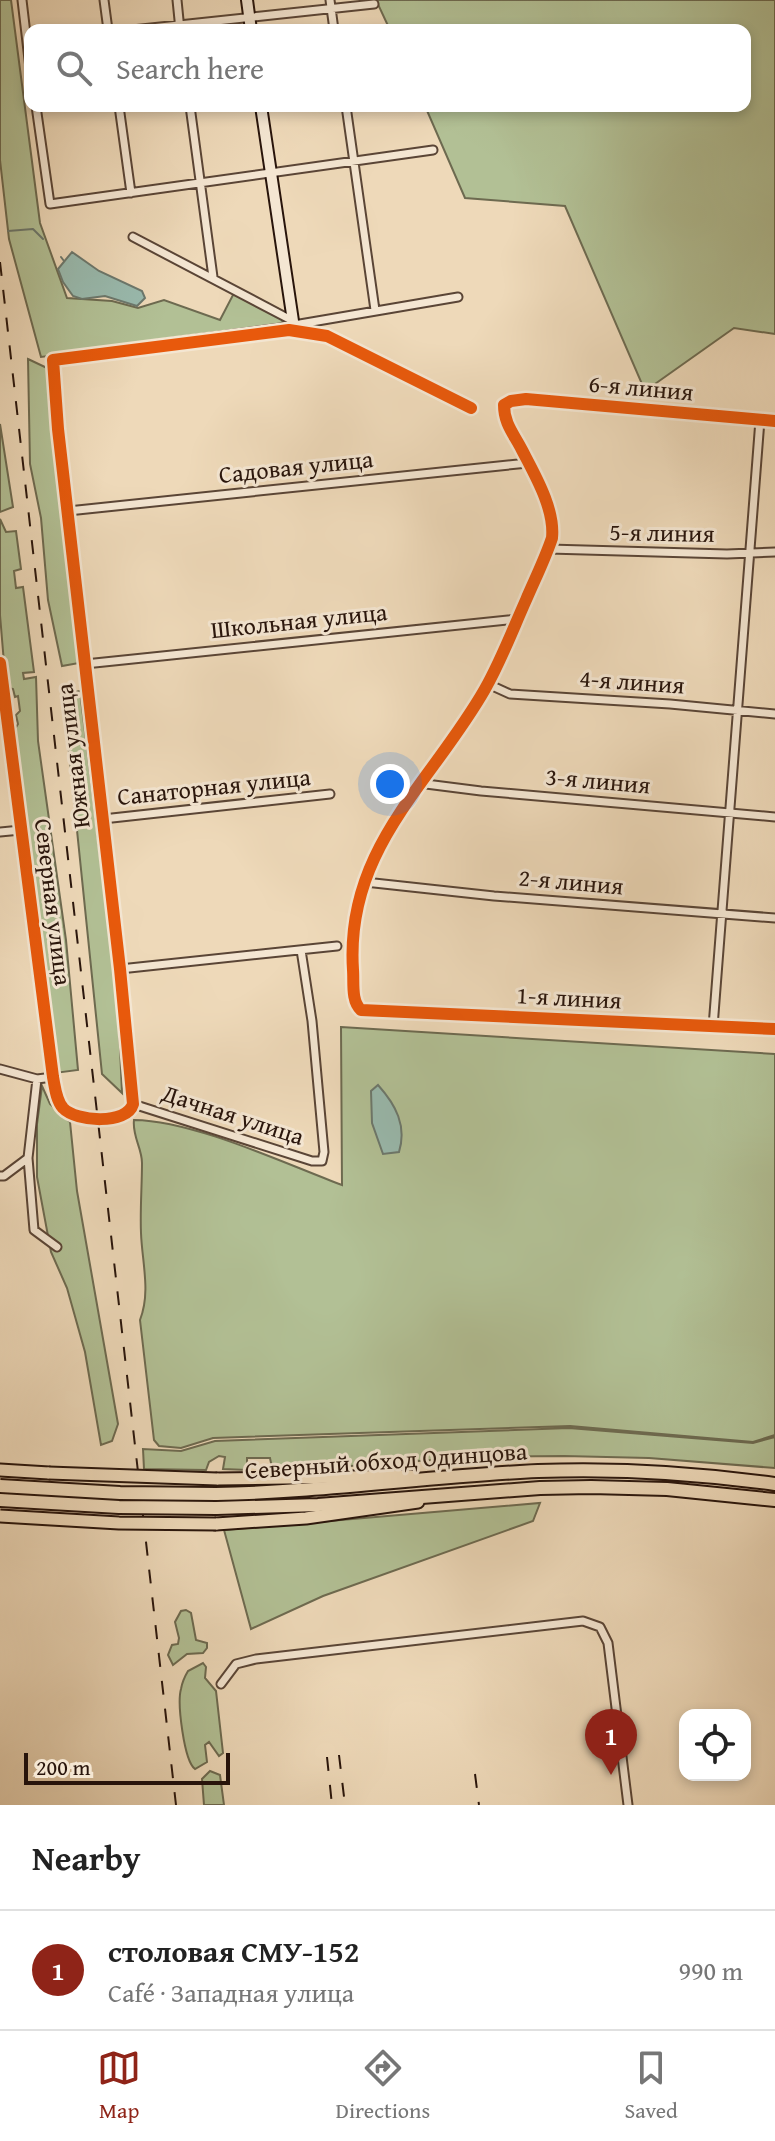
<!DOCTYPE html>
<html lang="en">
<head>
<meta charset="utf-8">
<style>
	:root { --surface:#fff; --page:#f2f2f2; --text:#222; --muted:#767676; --line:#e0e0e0; --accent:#8f2418 }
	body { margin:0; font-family:"Gentium Book Plus",serif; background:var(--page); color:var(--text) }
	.controls { position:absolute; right:24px; bottom:24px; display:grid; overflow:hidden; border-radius:16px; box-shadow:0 4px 12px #0003 }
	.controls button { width:72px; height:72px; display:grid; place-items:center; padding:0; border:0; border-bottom:2px solid var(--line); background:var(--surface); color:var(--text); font:40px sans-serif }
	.scale { position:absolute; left:24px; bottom:20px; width:206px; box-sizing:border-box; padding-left:8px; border:4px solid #28140b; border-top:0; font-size:22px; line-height:28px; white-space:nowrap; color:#28140b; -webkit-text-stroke:6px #f4e6d2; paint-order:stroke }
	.you { position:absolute; left:390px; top:784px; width:28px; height:28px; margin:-20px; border:6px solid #fff; border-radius:50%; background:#1a73e8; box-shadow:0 0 0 12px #1a73e833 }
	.badge { display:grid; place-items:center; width:52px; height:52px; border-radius:50%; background:var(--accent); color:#fff; font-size:26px; font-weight:700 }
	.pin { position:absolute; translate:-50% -66px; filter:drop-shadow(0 2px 4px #0008) }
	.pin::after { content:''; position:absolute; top:42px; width:28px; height:24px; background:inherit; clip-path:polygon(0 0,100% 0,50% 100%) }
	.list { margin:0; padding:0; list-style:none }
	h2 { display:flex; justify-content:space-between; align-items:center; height:104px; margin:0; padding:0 32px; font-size:34px }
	h2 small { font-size:26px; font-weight:400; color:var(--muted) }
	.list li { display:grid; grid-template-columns:52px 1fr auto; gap:24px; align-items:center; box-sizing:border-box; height:120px; padding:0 32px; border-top:2px solid var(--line) }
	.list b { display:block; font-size:30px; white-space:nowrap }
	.list p { margin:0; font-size:26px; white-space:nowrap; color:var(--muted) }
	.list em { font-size:26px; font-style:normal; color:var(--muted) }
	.icon { flex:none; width:44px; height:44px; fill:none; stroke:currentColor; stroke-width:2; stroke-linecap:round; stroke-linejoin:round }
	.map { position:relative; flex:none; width:775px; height:1805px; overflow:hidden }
	.search { position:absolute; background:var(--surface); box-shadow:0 4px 12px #0003; left:24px; right:24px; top:24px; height:88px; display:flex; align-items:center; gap:20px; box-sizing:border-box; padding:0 28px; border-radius:16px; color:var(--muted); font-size:30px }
	.sheet { height:224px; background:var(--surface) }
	nav { display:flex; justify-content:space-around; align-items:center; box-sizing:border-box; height:112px; border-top:2px solid var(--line); background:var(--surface); font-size:22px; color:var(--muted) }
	nav a { display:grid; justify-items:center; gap:4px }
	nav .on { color:var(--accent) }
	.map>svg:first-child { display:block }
</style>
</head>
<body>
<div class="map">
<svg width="775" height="1805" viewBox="0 0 775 1805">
	<rect width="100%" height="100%" fill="#eed9b9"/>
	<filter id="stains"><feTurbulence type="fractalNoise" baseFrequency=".0025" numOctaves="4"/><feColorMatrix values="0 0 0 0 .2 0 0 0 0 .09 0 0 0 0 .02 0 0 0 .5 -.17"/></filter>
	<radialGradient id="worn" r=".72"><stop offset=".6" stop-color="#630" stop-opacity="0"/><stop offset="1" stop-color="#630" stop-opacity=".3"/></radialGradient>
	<path fill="#b2c095" stroke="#6d6a50" stroke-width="2" d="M0 0H11L40 223 67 298 112 301 138 308 164 300 220 320 234 293 285 320 274 328 41 357 9 239 0 160Z
		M376 0H775V334L734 328 645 391 565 206 465 198 425 106H745V30H390Z
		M28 359 47 368 79 663 62 666 48 600 41 518 30 464Z
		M0 424 13 507 0 512Z
		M0 519 6 532 16 531 21 569 14 571 16 588 23 587 34 672 23 673 24 679 36 677 38 741 66 940 78 1070 55 1073 13 732 18 724 16 715 20 711 18 696 15 697 13 689 6 687 0 615Z
		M80 691 118 1002 122 1093 102 1074 66 723 69 693Z
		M341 1027 775 1054V1435L753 1442 570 1426 213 1438 181 1448 159 1446 154 1440 140 1320C151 1292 142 1262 141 1233 140 1209 142 1186 142 1163 142 1148 132 1136 134 1120 195 1121 283 1163 342 1185Z
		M42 1086 50 1104 70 1122 77 1191 118 1424 112 1441 101 1445 85 1352 67 1288 51 1252 37 1177V1124Z
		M569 1428 753 1443 775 1437V1468L649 1458 564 1456 473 1457 309 1469 272 1468 270 1458H247V1470L223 1469 225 1457 219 1456 209 1462 206 1470 144 1469 143 1449 181 1451 215 1441Z
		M540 1503 533 1521 323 1596 251 1629 224 1530Z
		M186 1610 191 1613 196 1640 207 1643V1648L203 1653 187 1654 173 1665 168 1655 172 1645 178 1644 179 1638 175 1622 181 1611Z
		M203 1663 206 1667 205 1678 216 1691 223 1753 219 1756 209 1742 205 1745 207 1762 195 1769C184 1761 177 1703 181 1689 182 1683 185 1676 188 1671Z
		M210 1771 220 1775 224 1805H204L202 1779Z"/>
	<path fill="#99baae" stroke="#6c786d" stroke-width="2" d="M72 252 99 271 142 291 145 298 137 306 105 296 82 299 73 296 63 282 58 269Z
		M378 1085C396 1105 407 1126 399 1152L383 1154 372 1123 371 1091Z"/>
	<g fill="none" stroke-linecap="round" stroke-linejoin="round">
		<path stroke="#6c786d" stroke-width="2" d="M8 231 33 229 43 239
			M61 257 64 261"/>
		<g stroke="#5a4536" stroke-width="11">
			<path id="street" d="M22 0 30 68
				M104 0 108 30
				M177 0 180 30
				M330 0 334 30
				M132 30 374 4
				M36 106 50 204 433 150
				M119 106 131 193
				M190 106 213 277
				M346 106 375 310
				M133 237 293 321
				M294 325 458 297
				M289 330 327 336 471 408
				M775 421 526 399 511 401 504 405C504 424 514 434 522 450 535 475 555 509 552 538 545 559 535 579 526 600 513 629 501 661 485 689 431 784 345 848 353 970 354 983 351 1001 361 1010L775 1029
				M68 511 528 463
				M549 549 727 554 775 552
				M85 664 517 619
				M488 684 510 694 670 704 775 714
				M418 783 481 791 775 817
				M103 819 330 794
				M0 832 21 830
				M365 882 494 896 775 918
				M120 969 337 946
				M713 1027 760 420
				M0 1069 37 1079 53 1077
				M133 1104 312 1161H322L324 1152 312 1021 301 950
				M28 1158 34 1230 57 1247
				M0 1176H4L28 1158 37 1079
				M221 1684 236 1664 256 1659 583 1621 600 1627 608 1643 628 1805"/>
		</g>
		<g stroke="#28140b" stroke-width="14">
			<path id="secondary" d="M247 0 251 30
				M0 663 53 1077C55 1087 56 1100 63 1108 76 1122 127 1125 133 1104L120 969 58 429 53 360 292 328 293 321 261 106"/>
		</g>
		<g stroke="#28140b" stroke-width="15">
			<path id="primary" d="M0 1470 49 1473
				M217 1479 411 1476
				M216 1524 306 1518 418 1502"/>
		</g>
		<g stroke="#28140b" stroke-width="16">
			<path id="highway" d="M216 1494C324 1492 430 1476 538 1471 617 1468 696 1473 775 1484
				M216 1508 318 1505 540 1488 591 1487 667 1489 775 1500"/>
		</g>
		<use href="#street" stroke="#f4e6d2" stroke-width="7"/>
		<use href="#secondary" stroke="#f4e6d2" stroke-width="10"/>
		<use href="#primary" stroke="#eed9b9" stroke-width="11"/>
		<use href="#highway" stroke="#eed9b9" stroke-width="12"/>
		<path stroke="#28140b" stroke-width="2" stroke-dasharray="14 14" stroke-linecap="butt" d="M0 262 176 1805
			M339 1755 345 1805
			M327 1757 332 1805
			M475 1774 479 1805"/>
		<g stroke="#28140b" stroke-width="15" stroke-linecap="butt">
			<path id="primary-bridge" d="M49 1473 217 1479
				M0 1516 119 1523 216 1524"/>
		</g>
		<g stroke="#28140b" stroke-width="16" stroke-linecap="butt">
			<path id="highway-bridge" d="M0 1486 120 1493 216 1494
				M0 1500 119 1507 216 1508"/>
		</g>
		<use href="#primary-bridge" stroke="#eed9b9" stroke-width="11"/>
		<use href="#highway-bridge" stroke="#eed9b9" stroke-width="12"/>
		<g stroke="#f4e6d2" stroke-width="17">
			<path id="cycleway" d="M775 421 526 399 511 401 504 405C504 424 514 434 522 450 535 475 555 509 552 538 545 559 535 579 526 600 513 629 501 661 485 689 431 784 345 848 353 970 354 983 351 1001 361 1010L775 1029
				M0 663 53 1077C55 1087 56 1100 63 1108 76 1122 127 1125 133 1104L120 969 58 429 53 360 289 330 327 336 471 408"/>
		</g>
		<use href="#cycleway" stroke="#e8590c" stroke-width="12"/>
	</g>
	<g text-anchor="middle" stroke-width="6" stroke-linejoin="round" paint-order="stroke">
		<g font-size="24" fill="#28140b" stroke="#f4e6d2">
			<text transform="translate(641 388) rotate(5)" y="8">6-я линия</text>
			<text transform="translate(296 467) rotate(-6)" y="8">Садовая улица</text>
			<text transform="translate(662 533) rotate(1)" y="8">5-я линия</text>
			<text transform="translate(299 621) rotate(-6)" y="8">Школьная улица</text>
			<text transform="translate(632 682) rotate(4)" y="8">4-я линия</text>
			<text transform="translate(73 756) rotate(-97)" y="8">Южная улица</text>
			<text transform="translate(598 781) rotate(5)" y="8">3-я линия</text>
			<text transform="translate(214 787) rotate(-6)" y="8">Санаторная улица</text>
			<text transform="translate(571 882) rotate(5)" y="8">2-я линия</text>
			<text transform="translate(53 902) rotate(83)" y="8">Северная улица</text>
			<text transform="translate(569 998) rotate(3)" y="8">1-я линия</text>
			<text transform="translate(233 1115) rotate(18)" y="8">Дачная улица</text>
			<text transform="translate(386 1461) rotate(-4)" y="8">Северный обход Одинцова</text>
		</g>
	</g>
	<rect width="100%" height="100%" filter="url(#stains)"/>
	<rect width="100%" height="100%" fill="url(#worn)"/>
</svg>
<div class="controls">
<button><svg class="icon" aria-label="locate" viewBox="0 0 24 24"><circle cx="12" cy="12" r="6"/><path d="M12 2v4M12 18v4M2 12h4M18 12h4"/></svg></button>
</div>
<div class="scale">200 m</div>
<div class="you"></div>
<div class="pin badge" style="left:611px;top:1775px">1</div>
<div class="search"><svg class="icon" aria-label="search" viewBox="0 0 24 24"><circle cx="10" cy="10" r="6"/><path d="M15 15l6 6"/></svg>Search here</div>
</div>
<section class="sheet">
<h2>Nearby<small></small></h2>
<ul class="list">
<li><span class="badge">1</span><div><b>столовая СМУ-152</b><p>Café · Западная улица</p></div><em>990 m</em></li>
</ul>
</section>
<nav>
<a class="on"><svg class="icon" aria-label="map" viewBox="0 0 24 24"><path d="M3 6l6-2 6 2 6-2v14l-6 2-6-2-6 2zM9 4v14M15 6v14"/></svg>Map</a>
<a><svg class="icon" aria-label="directions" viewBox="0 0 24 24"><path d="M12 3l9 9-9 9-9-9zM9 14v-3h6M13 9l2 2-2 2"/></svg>Directions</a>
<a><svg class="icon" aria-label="saved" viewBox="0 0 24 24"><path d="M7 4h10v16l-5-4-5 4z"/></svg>Saved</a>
</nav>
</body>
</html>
